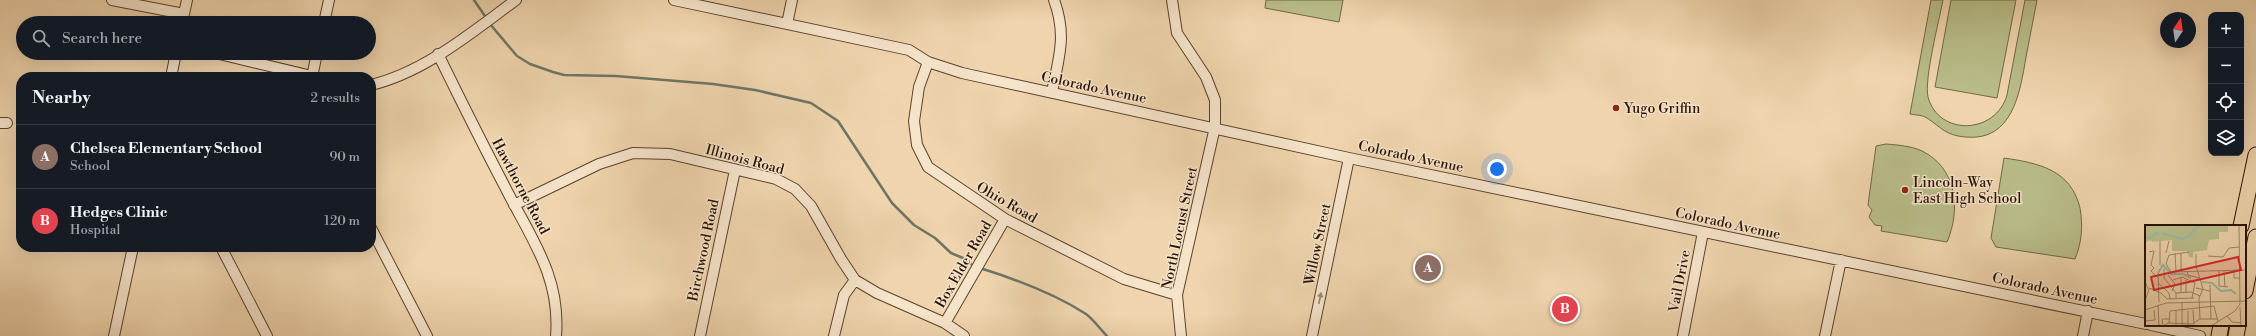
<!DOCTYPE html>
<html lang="en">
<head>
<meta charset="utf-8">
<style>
	:root { --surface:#171b24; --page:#20242c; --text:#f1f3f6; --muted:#9ea1a6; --line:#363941; --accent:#c59692 }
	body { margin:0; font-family:"Libre Bodoni",serif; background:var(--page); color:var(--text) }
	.controls { position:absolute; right:12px; top:12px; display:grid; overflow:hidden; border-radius:8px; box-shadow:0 4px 16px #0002 }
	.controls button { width:36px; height:36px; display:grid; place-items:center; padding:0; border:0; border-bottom:1px solid var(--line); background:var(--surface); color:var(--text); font:20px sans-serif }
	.compass { position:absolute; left:2160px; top:12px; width:36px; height:36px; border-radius:50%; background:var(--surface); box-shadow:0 4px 16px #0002; rotate:13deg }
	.you { position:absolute; left:1497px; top:169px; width:14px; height:14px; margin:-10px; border:3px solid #fff; border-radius:50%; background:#1a73e8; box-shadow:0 0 0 6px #1a73e833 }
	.badge { display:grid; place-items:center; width:26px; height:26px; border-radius:50%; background:var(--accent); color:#fff; font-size:13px; font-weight:700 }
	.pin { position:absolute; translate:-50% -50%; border:2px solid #fff; box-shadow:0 1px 4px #0006 }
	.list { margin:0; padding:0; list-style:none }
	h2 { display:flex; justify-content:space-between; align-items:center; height:52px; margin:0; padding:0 16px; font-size:17px }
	h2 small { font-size:13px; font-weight:400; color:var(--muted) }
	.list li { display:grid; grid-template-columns:26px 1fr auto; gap:12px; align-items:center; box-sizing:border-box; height:64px; padding:0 16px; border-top:1px solid var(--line) }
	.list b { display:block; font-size:15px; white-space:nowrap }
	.list p { margin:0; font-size:13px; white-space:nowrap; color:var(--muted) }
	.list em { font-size:13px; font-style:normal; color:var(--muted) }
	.icon { flex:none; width:22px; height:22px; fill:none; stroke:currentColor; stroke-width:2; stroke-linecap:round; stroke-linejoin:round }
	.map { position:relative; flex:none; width:2256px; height:336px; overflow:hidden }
	.search { position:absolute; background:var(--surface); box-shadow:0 4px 16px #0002; left:16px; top:16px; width:360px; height:44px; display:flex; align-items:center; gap:10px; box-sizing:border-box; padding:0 14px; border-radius:22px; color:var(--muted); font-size:15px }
	.panel { position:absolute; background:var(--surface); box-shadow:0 4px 16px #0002; left:16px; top:72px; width:360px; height:180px; border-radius:16px }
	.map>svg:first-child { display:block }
</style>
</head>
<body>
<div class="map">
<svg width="2256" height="336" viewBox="0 0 2256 336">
	<rect width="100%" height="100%" fill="#efd4ad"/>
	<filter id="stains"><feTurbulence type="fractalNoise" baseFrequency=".005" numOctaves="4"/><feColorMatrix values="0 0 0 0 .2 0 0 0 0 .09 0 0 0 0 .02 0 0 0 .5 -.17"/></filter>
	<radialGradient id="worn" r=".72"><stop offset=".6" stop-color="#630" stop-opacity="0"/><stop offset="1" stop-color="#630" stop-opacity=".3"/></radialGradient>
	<path fill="#b9bd8a" stroke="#716845" d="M1266 0H1343L1339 22 1265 8Z
		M1931 0H1943C1939 21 1924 79 1928 97 1939 137 1996 134 2007 95L2025 0H2037C2033 19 2030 38 2026 57 2020 92 2013 142 1965 137 1945 135 1942 128 1927 118 1923 115 1915 115 1910 114Z
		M1951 0H2016L1997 98 1935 87Z
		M1886 144C1898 145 1911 146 1922 151 1957 168 1961 210 1947 242L1881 231 1882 226 1875 225 1869 217 1872 210 1868 205 1876 146Z
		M2004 158C2039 163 2071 170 2080 208 2083 226 2082 242 2075 259L1996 247 1991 238Z"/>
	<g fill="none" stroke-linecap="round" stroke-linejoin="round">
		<path stroke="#6d7664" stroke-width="2.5" d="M474 0 487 19
			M490 24 517 56 530 64 553 72 564 75 616 76 713 84 755 90 811 103 838 121 892 203 914 225 935 238 951 253 963 258 971 264
			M983 269C1018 280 1055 294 1086 314 1093 319 1100 329 1107 336"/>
		<g stroke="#5a422b" stroke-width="12">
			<path id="street" d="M112 0 184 14
				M674 0 909 50 928 62 962 73 1349 158 2146 324
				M1172 0 1177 33 1206 77 1215 100V127L1177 295 1181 336
				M182 23 187 0
				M324 23 329 0
				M787 24 792 0
				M215 53 316 77
				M438 54C460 99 482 143 505 187 530 237 561 276 556 336
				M928 62 919 87 914 121 917 145 928 167 1005 219 1124 279 1177 295
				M171 77 176 53
				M312 77 317 53
				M371 85C425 72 472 32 516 0
				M1052 92C1059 57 1067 35 1054 0
				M0 123H7
				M514 205 599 164 633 153 670 154 776 179 795 189 811 206 841 259 855 280 877 293 945 323 964 336
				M371 228 427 336
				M221 247 267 336
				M945 323 1005 219
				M2151 325 2200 336
				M114 336 133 247
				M700 336 735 170
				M834 336 844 295 855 280
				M1312 336 1349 158
				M1683 336 1703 232
				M1825 336 1841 260
				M2083 336 2088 311"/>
		</g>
		<g stroke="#291200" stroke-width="17">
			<path id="primary" d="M2241 226 2256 155
				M2245 291 2256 237
				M2219 336 2221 325
				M2236 336 2238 325"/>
		</g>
		<use href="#street" stroke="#f5e3ca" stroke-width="10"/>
		<use href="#primary" stroke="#efd4ad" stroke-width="15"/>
	</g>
	<defs><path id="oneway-solid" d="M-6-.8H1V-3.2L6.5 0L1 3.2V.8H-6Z"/></defs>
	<use fill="#99856f" href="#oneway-solid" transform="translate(1320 298) rotate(-78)"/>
	<g fill="#8f2418" stroke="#f5e3ca" stroke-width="1.5">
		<circle cx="1616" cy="108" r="4"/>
		<circle cx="1905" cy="190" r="4"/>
	</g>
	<g text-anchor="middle" stroke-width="3" stroke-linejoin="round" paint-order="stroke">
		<g font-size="14" fill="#291200" stroke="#f5e3ca">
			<text transform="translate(1094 87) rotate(12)" y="5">Colorado Avenue</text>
			<text transform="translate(1411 156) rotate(12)" y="5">Colorado Avenue</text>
			<text transform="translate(745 159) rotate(15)" y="5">Illinois Road</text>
			<text transform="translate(521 186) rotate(62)" y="5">Hawthorne Road</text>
			<text transform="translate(1007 202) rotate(30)" y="5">Ohio Road</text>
			<text transform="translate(1728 223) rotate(12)" y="5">Colorado Avenue</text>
			<text transform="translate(1179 228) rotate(-78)" y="5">North Locust Street</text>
			<text transform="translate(1317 244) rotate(-78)" y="5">Willow Street</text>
			<text transform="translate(703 250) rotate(-78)" y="5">Birchwood Road</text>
			<text transform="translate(963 264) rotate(-60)" y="5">Box Elder Road</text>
			<text transform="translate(1679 281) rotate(-79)" y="5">Vail Drive</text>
			<text transform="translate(2045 288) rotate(12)" y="5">Colorado Avenue</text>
		</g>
		<g font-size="14" fill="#291200" stroke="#f5e3ca" text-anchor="start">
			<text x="1624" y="113">Yugo Griffin</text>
			<text x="1913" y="187">Lincoln-Way<tspan x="1913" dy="16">East High School</tspan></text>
		</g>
	</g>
	<g transform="translate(2145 225)">
		<rect width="101" height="101" fill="#efd4ad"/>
		<path d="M0 0H83V7H74V14L64 15 62 25 48 27V33L44 32 42 26H27V15L7 17 5 15 0 18Z" fill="#b9bd8a"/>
		<path fill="none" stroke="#9ab9a6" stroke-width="2" d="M17 8 37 14 44 11 53 1H57M0 12 5 13 14 7M13 48 18 40 26 49H38L46 53M57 57 67 58 76 66 86 65 91 69"/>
		<path fill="none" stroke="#a08668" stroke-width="1" d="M15 16V40M4 27 9 26 6 40 9 43 6 46 11 51M21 28 24 16M30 28 31 46M36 28V46M51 29V41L58 64 54 73 55 94M63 31 78 32 84 23 94 22M19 44V53L31 68V73M89 45V53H95M42 46 43 50 54 53M74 46V61L83 62M79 46 80 62M26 47 101 45M26 47 21 39 24 30 44 27M13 48 14 77M23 50 30 59 27 66M36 52V68M28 55 37 52 50 58 47 73M0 57 4 65 0 75M13 58 24 68 25 74M65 60 66 94M4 63 16 68 22 74 49 73M51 63 65 66M31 68 46 67 55 71M41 68V55M37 77V100M13 80 14 101M95 82 96 101M0 85 21 78 101 76M48 85 49 100M31 86V100M43 86V100M82 91 87 97 96 98M0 96 10 95 9 85M24 98 25 86 69 81 73 97M18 101 23 98 47 99 55 94H72M18 101 17 94H25M66 101 90 86 95 79 94 0"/>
		<path fill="#d62828" fill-opacity="0.15" stroke="#d62828" stroke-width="2" d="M93 32 96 45 9 65 6 52Z"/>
		<rect width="101" height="101" fill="none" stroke="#291200" stroke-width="2"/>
	</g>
	<rect width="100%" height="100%" filter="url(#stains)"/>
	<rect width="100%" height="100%" fill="url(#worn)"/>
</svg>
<div class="controls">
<button>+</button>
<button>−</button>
<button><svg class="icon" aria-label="locate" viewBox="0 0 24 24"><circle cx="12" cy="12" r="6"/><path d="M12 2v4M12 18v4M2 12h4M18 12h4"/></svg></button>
<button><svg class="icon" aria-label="layers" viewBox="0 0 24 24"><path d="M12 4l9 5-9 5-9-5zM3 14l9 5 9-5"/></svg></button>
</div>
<svg class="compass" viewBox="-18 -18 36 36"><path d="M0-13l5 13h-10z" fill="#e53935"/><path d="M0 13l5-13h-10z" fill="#9ea1a6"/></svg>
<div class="you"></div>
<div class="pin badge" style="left:1428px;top:268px;background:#8d6e63">A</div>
<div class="pin badge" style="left:1565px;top:309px;background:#e0444e">B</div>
<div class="search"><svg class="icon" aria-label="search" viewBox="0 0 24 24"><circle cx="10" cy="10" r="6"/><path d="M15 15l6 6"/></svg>Search here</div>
<section class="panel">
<h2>Nearby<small>2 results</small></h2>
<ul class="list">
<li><span class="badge" style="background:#8d6e63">A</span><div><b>Chelsea Elementary School</b><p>School</p></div><em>90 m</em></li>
<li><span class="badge" style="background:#e0444e">B</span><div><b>Hedges Clinic</b><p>Hospital</p></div><em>120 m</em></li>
</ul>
</section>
</div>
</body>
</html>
